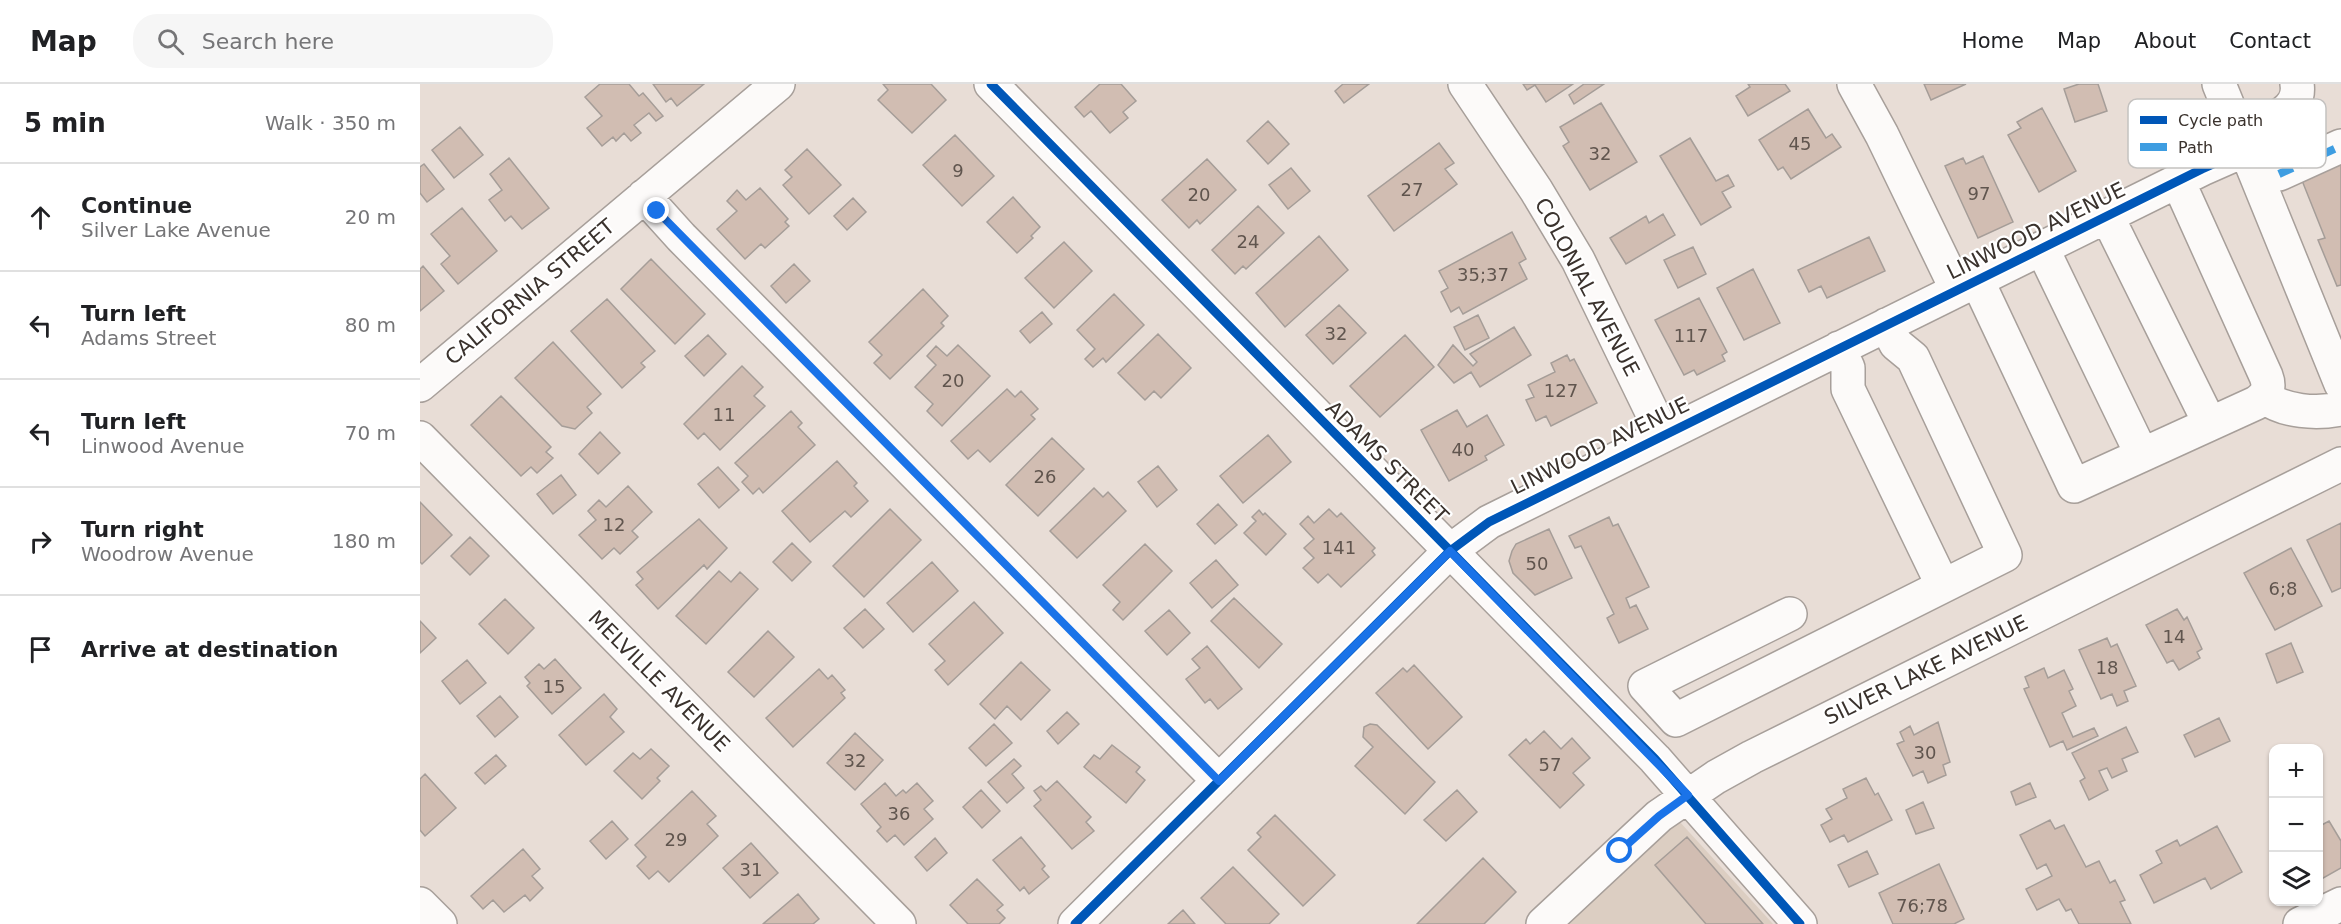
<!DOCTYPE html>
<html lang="en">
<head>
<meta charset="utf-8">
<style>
	:root { --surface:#fff; --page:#f6f6f6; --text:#202124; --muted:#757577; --line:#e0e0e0 }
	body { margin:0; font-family:"DejaVu Sans",sans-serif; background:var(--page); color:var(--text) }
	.controls { position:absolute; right:18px; bottom:18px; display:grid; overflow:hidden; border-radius:12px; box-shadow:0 2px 4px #0004 }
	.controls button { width:54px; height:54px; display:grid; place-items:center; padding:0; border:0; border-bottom:2px solid var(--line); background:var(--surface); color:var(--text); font:30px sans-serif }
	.stop { position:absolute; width:18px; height:18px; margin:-14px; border:4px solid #1a73e8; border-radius:50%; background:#fff }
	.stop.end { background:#1a73e8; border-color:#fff; box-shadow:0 2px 6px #0008 }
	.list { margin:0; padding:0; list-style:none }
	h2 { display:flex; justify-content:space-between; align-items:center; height:78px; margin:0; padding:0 24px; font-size:26px }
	h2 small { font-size:20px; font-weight:400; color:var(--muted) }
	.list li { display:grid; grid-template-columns:39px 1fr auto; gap:18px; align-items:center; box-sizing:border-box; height:108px; padding:0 24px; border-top:2px solid var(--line) }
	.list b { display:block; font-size:22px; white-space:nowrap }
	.list p { margin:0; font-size:20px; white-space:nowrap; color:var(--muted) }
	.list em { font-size:20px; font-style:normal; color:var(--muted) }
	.icon { flex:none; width:33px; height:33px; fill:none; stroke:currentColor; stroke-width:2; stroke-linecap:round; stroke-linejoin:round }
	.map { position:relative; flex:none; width:1921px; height:840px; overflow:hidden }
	header { display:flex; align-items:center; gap:36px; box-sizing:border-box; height:84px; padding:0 30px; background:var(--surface); border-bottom:2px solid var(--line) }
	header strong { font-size:28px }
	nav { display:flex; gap:33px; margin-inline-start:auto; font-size:21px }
	.search { width:420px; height:54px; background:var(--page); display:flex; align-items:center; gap:15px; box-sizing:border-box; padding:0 21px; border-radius:24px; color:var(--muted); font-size:22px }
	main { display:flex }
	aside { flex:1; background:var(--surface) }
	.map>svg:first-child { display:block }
</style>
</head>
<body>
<header>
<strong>Map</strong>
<div class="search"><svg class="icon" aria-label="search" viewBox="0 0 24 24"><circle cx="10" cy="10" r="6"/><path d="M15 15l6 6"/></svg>Search here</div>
<nav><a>Home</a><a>Map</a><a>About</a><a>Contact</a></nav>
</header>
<main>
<aside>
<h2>5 min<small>Walk · 350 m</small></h2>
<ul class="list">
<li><svg class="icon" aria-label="ahead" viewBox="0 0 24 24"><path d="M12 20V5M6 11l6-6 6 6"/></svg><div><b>Continue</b><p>Silver Lake Avenue</p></div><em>20 m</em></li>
<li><svg class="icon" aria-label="left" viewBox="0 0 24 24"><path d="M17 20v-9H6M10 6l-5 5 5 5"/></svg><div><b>Turn left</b><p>Adams Street</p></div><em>80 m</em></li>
<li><svg class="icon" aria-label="left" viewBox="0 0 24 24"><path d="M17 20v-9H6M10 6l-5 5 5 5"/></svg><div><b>Turn left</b><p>Linwood Avenue</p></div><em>70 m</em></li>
<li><svg class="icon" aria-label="right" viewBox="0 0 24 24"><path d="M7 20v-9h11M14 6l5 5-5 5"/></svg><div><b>Turn right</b><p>Woodrow Avenue</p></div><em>180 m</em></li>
<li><svg class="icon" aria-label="arrive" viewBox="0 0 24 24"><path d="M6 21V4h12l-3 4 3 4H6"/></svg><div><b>Arrive at destination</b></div></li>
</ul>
</aside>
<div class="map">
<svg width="1921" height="840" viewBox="0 0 1921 840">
	<rect width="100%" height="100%" fill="#e8ddd6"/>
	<path fill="#dccec2" d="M1248 725 1353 840H1130Z"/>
	<path fill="#d1bdb2" stroke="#a59d98" stroke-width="1.5" d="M180 0H209L219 12 223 9 243 32 236 37 229 29 214 41 221 49 211 57 204 49 196 57 193 53 182 62 167 44 182 32 165 13Z
		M233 0H284L257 22 251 14 246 18Z
		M463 0H511L526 16 492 49 458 16 468 6Z
		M680 0H701L716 17 703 28 708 34 690 49 671 27 664 33 655 23Z
		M923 0H949L924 19 915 7Z
		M1103 0H1153L1126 18 1115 1 1107 6Z
		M1164 0H1184L1154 20 1149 11Z
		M1328 0H1365L1370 7 1328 32 1316 12 1330 3Z
		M1504 0H1546L1511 16Z
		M1659 0H1678L1687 27 1655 38 1644 5Z
		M1181 19 1217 78 1170 106 1143 62 1149 58 1140 43Z
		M1622 24 1656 87 1619 108 1588 51 1601 44 1597 38Z
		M1388 25 1406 54 1412 50 1421 63 1371 95 1363 83 1358 86 1339 56Z
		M848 37 869 60 848 80 827 57Z
		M40 43 63 71 34 94 12 66Z
		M535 51 574 92 542 122 503 81Z
		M1270 54 1296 97 1308 91 1314 102 1302 108 1311 123 1281 141 1240 72Z
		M1019 59 1034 79 1025 85 1037 100 974 147 948 112Z
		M387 65 421 101 389 130 363 101 372 93 365 86Z
		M1563 72 1593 138 1558 154 1525 82 1543 74 1546 80Z
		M89 74 129 124 102 145 91 132 85 137 69 116 82 106 70 90Z
		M787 75 816 106 780 140 777 136 769 144 742 116Z
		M1921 78V201L1917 202 1898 156 1905 154 1881 94Z
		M4 80 24 105 7 118 0 109V83Z
		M871 84 890 107 868 125 849 101Z
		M340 104 368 135 365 138 369 142 345 164 341 160 325 175 297 145 317 127 307 117 317 106 326 116Z
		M593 113 620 143 611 152 613 154 597 169 567 138Z
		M433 114 446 128 427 146 414 132Z
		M838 122 864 149 826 185 823 182 815 190 792 166Z
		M42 124 77 167 38 200 21 180 30 172 11 150Z
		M1243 130 1255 151 1206 180 1190 154 1226 132 1229 139Z
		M1092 148 1106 175 1099 179 1107 195 1043 230 1039 223 1031 228 1021 208 1028 204 1019 187Z
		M899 152 928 186 865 243 836 209Z
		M1449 153 1465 187 1407 214 1401 202 1389 208 1378 186Z
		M644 158 672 187 634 224 605 194Z
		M1273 163 1286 190 1258 204 1244 176Z
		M231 175 285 230 255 260 201 205Z
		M374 180 390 197 366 219 351 202Z
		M3 182 24 207 0 227V185Z
		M1333 185 1360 239 1324 256 1297 204Z
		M503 205 528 232 521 239 524 242 470 295 454 279 462 271 449 258Z
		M694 210 724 241 686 278 683 274 673 283 665 275 675 265 657 246Z
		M1279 214 1307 268 1302 271 1305 277 1277 291 1274 286 1264 291 1235 236Z
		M187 215 235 267 221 279 225 283 202 304 151 247Z
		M919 221 946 249 913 280 886 251Z
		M622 228 632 240 610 259 600 247Z
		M1058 231 1069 254 1045 266 1034 243Z
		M1094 243 1111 271 1060 303 1051 288 1034 299 1018 281 1033 261 1053 282 1057 278 1050 270Z
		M738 250 771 284 741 314 734 307 725 316 698 289Z
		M288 251 306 270 284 292 265 272Z
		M985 251 1014 283 960 333 930 302Z
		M133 258 181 310 167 323 172 329 155 345 142 342 95 294Z
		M538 261 570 292 522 342 507 327 513 320 495 303 516 281 507 272 516 262 527 272Z
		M1147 271 1150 277 1154 275 1177 319 1131 342 1126 332 1116 337 1106 316 1114 313 1108 301 1135 288 1131 279Z
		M322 282 343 303 334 312 345 322 300 366 284 349 278 355 264 340Z
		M587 305 595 313 601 307 618 325 611 331 615 335 570 378 558 366 548 375 531 357Z
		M81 312 131 363 126 368 133 374 117 389 111 383 101 392 51 341Z
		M1037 326 1047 343 1067 331 1084 361 1065 372 1067 376 1029 397 1001 346Z
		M371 327 382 339 378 343 395 361 343 409 339 404 333 410 322 398 328 392 315 379Z
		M180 348 200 369 178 390 159 370Z
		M848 351 871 378 823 419 800 392Z
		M632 354 664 385 618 432 586 401Z
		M417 377 437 399 434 402 448 417 431 433 425 427 390 458 362 427Z
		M738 382 757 406 737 423 718 398Z
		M298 383 319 406 299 424 278 400Z
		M141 391 156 411 133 430 117 410Z
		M208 402 232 428 212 447 218 453 200 470 194 464 182 475 159 451 176 436 168 427 179 416 186 423Z
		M674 404 683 413 688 408 706 427 657 474 630 447Z
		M0 418 32 451 2 480 0 478Z
		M798 420 817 441 795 460 777 440Z
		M470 425 501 456 444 513 413 482Z
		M909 425 917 433 921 429 955 464 952 467 955 471 921 503 908 490 898 499 883 484 894 474 884 464 894 455 880 440 888 432 894 439Z
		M839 426 843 431 845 429 866 450 846 471 824 449 836 437 832 433Z
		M1189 433 1193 442 1198 440 1229 503 1206 514 1210 524 1216 521 1228 545 1199 559 1187 534 1194 530 1161 462 1155 464 1149 452Z
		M279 435 307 464 287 485 284 481 238 525 216 501 223 495 217 488Z
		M1921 439V504L1912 508 1887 456Z
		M1129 445 1152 494 1115 511 1093 489 1089 477 1092 467 1096 460Z
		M50 453 69 472 50 491 31 472Z
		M372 459 391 478 372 497 353 478Z
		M725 460 752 487 703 536 693 526 700 518 683 501Z
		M1871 464 1902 522 1855 546 1824 489Z
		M796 476 818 501 792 524 770 499Z
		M512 478 538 507 493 548 467 519Z
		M299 487 311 498 320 488 338 505 286 560 256 532Z
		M814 514 862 560 839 584 791 537Z
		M85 515 114 544 88 570 59 540Z
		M554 518 583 549 528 601 515 586 525 577 509 560Z
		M445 525 464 545 443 564 424 544Z
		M1757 525 1764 536 1767 533 1782 565 1777 568 1780 574 1759 586 1753 576 1747 579 1726 541Z
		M749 526 770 549 747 571 725 547Z
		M0 537 16 554 0 569Z
		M348 547 374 573 334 613 308 588Z
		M1687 554 1691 563 1697 560 1716 602 1704 607 1708 617 1697 622 1692 610 1681 615 1659 566Z
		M1871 559 1883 588 1857 599 1846 570Z
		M787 562 822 605 798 625 790 615 785 619 766 595 780 584 772 575Z
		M135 575 161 604 132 630 107 602 110 599 105 593 119 580 124 585Z
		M47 576 66 599 40 620 22 597Z
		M601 578 630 606 601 636 587 622 575 635 560 620Z
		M994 581 1042 633 1008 665 956 609 983 584 987 588Z
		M1624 584 1628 594 1644 586 1653 605 1649 607 1656 622 1642 629 1653 653 1674 644 1678 652 1647 666 1643 657 1630 663 1604 605 1609 603 1605 593Z
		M399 585 408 595 412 591 425 606 421 609 425 614 373 663 346 634Z
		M184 610 197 625 190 633 204 648 166 681 139 651Z
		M80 612 98 633 75 653 57 632Z
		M647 628 659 640 638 660 627 647Z
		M1799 634 1810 657 1775 673 1764 651Z
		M1518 638 1530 678 1523 681 1526 691 1508 699 1503 687 1493 692 1477 660 1484 657 1480 648 1490 642 1494 651Z
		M574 640 592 659 566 682 549 664Z
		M950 640 957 641 1015 698 985 730 935 682 953 663 943 653 944 643Z
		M1706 643 1718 668 1702 675 1707 687 1692 694 1687 684 1679 687 1688 706 1669 716 1660 697 1665 694 1652 669Z
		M1124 647 1141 665 1152 654 1170 674 1153 689 1164 701 1140 724 1089 671 1106 655 1110 660Z
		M435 649 463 676 435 706 407 679Z
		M692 661 720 683 716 688 725 696 706 719 664 683 674 671 680 675Z
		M231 665 249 682 237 694 240 697 222 715 194 687 213 669 220 675Z
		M76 671 86 682 65 700 55 689Z
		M594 675 601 682 592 690 604 704 587 719 568 698Z
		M5 690 36 724 5 752 0 746V695Z
		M1446 694 1455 711 1458 709 1472 736 1428 758 1424 751 1410 758 1401 741 1412 735 1406 725 1427 714 1423 705Z
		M637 697 671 733 666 738 674 747 652 765 614 722 621 716 614 707 621 702 626 707Z
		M465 699 476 712 483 706 486 709 497 699 513 717 504 725 513 735 484 761 475 751 467 758 457 747 461 743 441 720Z
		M1610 699 1616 713 1596 721 1591 708Z
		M561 706 580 727 562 744 543 723Z
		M1037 706 1057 728 1026 757 1004 736Z
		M272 707 296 732 287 740 298 752 249 798 238 787 229 795 217 782 226 773 215 761Z
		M1503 718 1514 744 1496 750 1486 726Z
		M855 731 915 791 883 822 828 766 841 753 837 749Z
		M1630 736 1635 745 1644 741 1666 783 1679 777 1690 799 1695 796 1705 816 1700 818 1711 840H1659L1651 825 1646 827 1639 815 1617 826 1606 805 1632 792 1626 780 1617 785 1600 751Z
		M192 737 208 755 186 775 170 757Z
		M1909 737 1921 757V784L1898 797V743Z
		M1797 742 1822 788 1791 805 1785 794 1734 819 1720 791 1742 779 1736 767 1757 756 1760 762Z
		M601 753 625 782 622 785 629 793 609 810 604 803 600 807 573 776Z
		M1267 753 1343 840H1286L1235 781Z
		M515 754 527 769 507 787 495 773Z
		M331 759 358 789 330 814 303 784Z
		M103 765 120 785 112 792 123 804 110 817 105 811 84 828 73 816 63 825 51 812Z
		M1447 767 1458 790 1429 803 1418 781Z
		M1063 774 1096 808 1064 840H997Z
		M1519 780 1544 835 1534 840H1473L1459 809Z
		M813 783 859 830 849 840H806L781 814Z
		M557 795 583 821 577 826 585 834 579 840H548L530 821Z
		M378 810 399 835 393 840H343Z
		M763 826 775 840H748Z"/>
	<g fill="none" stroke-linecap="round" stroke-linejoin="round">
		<g stroke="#a79f9a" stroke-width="36">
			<path id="minor" d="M571 0 1235 675 1380 840
				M1045 0 1116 106 1158 176 1243 351
				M1434 0 1462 51 1537 206
				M1799 0 1921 300
				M1818 48C1841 39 1882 31 1877 0
				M1859 90 1921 62
				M224 112 261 153 799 697
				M1687 132 1790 340
				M1622 164 1722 371
				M1557 196 1654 402 1836 319C1846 312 1851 305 1846 292L1758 97
				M1419 264 1428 284V305L1523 502
				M0 301 358 0
				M1844 313C1865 328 1896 330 1921 325
				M0 354 479 840
				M1370 530 1225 602 1256 636 1585 471 1493 274 1476 260 1466 241
				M0 820 20 840
				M655 840 1030 467 1069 438 1782 85 1825 66
				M1123 840 1239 732 1296 693 1332 673 1921 380
				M1880 840 1921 820"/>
		</g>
		<use href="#minor" stroke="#fcfaf9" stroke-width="33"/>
		<path stroke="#3e9de1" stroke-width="8" stroke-dasharray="15 8" stroke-linecap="butt" d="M1859 90 1921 62"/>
		<g stroke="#fff" stroke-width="13">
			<path id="cycleway" d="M571 0 1235 675 1380 840
				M655 840 1030 467 1069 438 1782 85 1825 66"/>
		</g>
		<use href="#cycleway" stroke="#0057b8" stroke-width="9"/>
	</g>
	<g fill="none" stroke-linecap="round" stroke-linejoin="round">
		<path stroke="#1a73e8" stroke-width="8" d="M237 127 799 697 1030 467 1268 711 1239 732 1200 767"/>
	</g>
	<g text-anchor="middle" stroke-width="4.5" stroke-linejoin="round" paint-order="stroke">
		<g font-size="18" fill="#60554e">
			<text x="1380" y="66">45</text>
			<text x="1180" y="76">32</text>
			<text x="538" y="93">9</text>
			<text x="992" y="112">27</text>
			<text x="1559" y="116">97</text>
			<text x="779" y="117">20</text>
			<text x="828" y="164">24</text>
			<text x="1063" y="197">35;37</text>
			<text x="916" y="256">32</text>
			<text x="1271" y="258">117</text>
			<text x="533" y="303">20</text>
			<text x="1141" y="313">127</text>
			<text x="304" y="337">11</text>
			<text x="1043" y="372">40</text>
			<text x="625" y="399">26</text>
			<text x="194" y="447">12</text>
			<text x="919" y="470">141</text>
			<text x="1117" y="486">50</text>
			<text x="1863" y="511">6;8</text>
			<text x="1754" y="559">14</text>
			<text x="1687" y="590">18</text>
			<text x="134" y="609">15</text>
			<text x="1505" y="675">30</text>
			<text x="435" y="683">32</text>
			<text x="1130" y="687">57</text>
			<text x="479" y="736">36</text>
			<text x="256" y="762">29</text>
			<text x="331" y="792">31</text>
			<text x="1502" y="828">76;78</text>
		</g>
		<g font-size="21" fill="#3a322d" stroke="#fff">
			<text transform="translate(1616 147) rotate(-26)" y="7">LINWOOD AVENUE</text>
			<text transform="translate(1167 203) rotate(62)" y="7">COLONIAL AVENUE</text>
			<text transform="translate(110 208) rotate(-40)" y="7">CALIFORNIA STREET</text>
			<text transform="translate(1180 362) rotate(-26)" y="7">LINWOOD AVENUE</text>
			<text transform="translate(967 378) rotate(45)" y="7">ADAMS STREET</text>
			<text transform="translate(1506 586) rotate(-26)" y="7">SILVER LAKE AVENUE</text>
			<text transform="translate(239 597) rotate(45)" y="7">MELVILLE AVENUE</text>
		</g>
	</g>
	<rect x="1708" y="15" width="198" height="69" rx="9" fill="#fff" stroke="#c4c2c0" stroke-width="1.5"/>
	<rect x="1720" y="32" width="27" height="8" fill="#0057b8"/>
	<rect x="1720" y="59" width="27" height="8" fill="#3e9de1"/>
	<g font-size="16" fill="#3a322d">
		<text x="1758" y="42">Cycle path</text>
		<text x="1758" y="69">Path</text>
	</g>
</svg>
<div class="controls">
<button>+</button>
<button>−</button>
<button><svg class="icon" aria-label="layers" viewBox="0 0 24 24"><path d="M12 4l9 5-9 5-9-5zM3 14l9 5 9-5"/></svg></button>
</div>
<div class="stop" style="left:1200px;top:767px"></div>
<div class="stop end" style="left:237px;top:127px"></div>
</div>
</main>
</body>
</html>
